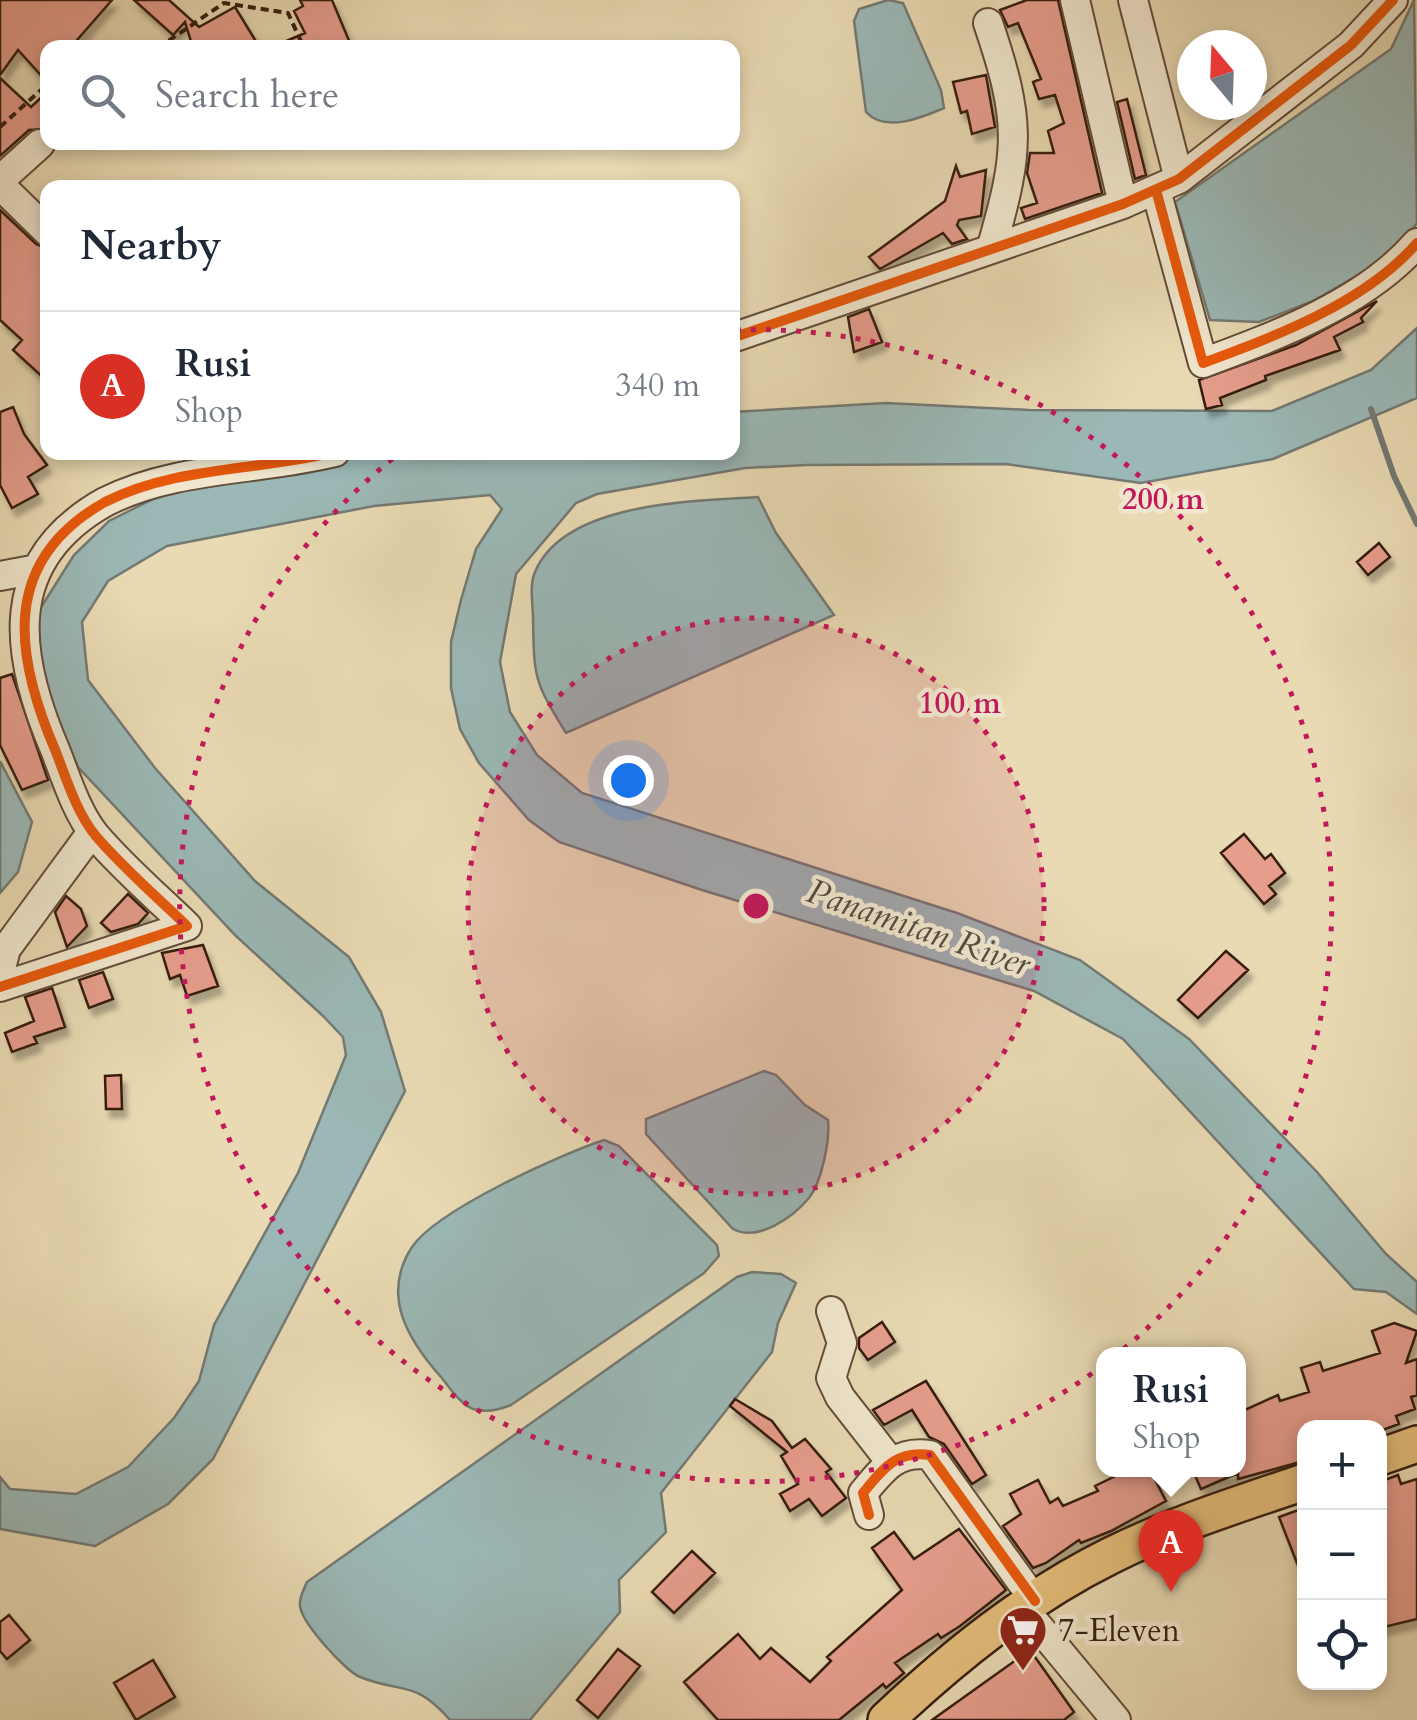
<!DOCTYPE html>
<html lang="en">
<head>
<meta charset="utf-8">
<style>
	:root { --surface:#fff; --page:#f2f2f3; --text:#1f2937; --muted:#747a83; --line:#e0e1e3; --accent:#d93025 }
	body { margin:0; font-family:Cardo,serif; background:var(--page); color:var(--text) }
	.controls { position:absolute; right:30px; bottom:30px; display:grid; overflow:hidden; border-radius:20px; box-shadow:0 5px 15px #0003 }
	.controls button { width:90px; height:90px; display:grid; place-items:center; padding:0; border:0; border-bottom:2px solid var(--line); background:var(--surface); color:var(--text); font:50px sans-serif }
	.compass { position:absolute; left:1177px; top:30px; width:90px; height:90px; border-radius:50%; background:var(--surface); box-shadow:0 5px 15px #0003; rotate:341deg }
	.you { position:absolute; left:628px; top:780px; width:35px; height:35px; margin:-25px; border:8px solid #fff; border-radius:50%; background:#1a73e8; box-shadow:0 0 0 15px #1a73e833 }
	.badge { display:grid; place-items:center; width:65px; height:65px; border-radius:50%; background:var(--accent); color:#fff; font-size:32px; font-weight:700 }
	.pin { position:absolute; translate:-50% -82px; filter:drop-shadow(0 2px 5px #0008) }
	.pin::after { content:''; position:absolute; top:52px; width:35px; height:30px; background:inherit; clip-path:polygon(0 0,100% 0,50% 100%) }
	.popup { position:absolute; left:1096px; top:1347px; width:150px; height:130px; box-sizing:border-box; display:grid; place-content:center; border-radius:20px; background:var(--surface); filter:drop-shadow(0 2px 8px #0005); font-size:32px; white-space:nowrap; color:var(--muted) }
	.popup b { font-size:38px; color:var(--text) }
	.popup::after { content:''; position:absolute; left:50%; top:100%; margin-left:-20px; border:20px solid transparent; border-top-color:var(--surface) }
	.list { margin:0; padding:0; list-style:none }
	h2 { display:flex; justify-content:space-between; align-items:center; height:130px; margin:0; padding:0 40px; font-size:42px }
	h2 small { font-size:32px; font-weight:400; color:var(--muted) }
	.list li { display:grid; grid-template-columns:65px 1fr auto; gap:30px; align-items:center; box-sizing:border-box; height:150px; padding:0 40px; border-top:2px solid var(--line) }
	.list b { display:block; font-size:38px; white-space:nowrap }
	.list p { margin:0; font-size:32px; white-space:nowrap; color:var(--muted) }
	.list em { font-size:32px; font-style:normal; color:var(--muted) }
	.icon { flex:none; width:55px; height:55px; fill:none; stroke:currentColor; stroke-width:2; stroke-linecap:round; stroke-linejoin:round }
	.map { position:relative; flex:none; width:1417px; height:1720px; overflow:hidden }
	.search { position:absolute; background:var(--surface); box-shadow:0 5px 15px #0003; left:40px; top:40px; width:700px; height:110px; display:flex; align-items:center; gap:25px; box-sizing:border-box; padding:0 35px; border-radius:20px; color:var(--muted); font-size:38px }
	.panel { position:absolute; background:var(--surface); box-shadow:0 5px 15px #0003; left:40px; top:180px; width:700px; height:280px; border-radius:20px }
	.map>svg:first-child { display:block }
</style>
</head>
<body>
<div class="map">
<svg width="1417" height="1720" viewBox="0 0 1417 1720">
	<defs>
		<filter id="shadow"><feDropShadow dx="4.5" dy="8" stdDeviation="2.5" flood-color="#0004"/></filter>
	</defs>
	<rect width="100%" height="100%" fill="#e9dab3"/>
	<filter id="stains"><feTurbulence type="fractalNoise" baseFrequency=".002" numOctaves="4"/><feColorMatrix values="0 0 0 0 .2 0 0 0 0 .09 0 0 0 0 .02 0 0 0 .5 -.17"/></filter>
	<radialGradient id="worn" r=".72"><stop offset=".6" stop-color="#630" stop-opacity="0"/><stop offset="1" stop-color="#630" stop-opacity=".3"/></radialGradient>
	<path fill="#9bb8b6" stroke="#737a74" stroke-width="2.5" d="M888 0 903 3 941 90 944 108C921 118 885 133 866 112L854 21 859 9Z
		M1414 0 1417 223 1393 255 1313 301 1259 322 1210 320 1175 202 1391 49Z
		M1417 328V398L1273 459 1141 483 1006 464 807 465 745 468 597 494 576 503 516 574 500 662 510 712 537 755 582 793 957 913 1080 960 1189 1039 1317 1172 1386 1254 1417 1282V1314L1386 1292 1354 1289 1123 1039 1034 991 702 890 559 842 529 820 479 763 460 729 451 688V642L461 600 476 549 502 509 490 495 374 506 167 546 108 581 82 622 88 680 155 768 255 881 349 957 381 1012 405 1091 213 1459 168 1504 95 1546 0 1529V1477L10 1489 76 1494 128 1467 174 1418 199 1381 214 1325 298 1173 346 1055 343 1037 323 1016 236 936 78 767 31 655 33 620 74 555 109 521 175 488 376 453 732 452 733 412 886 403 1029 410 1272 411 1371 370Z
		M758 497 776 533 834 615 566 733C534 681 534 679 533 618 533 604 529 585 535 572 564 502 693 501 758 497Z
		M0 761 32 822 18 872 0 893Z
		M764 1071 776 1075 805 1105 828 1120C830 1140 822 1181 809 1198 792 1218 758 1242 733 1229L646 1134V1119Z
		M604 1140 619 1146 717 1245 719 1256 704 1273 511 1405C499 1410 486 1413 473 1409 460 1404 450 1388 441 1377 409 1341 380 1296 412 1247 437 1210 559 1155 604 1140Z
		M752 1272 781 1274 796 1283 778 1323 772 1352 661 1493 666 1532 619 1580 620 1612 530 1720H450C414 1679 403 1694 360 1677 345 1671 300 1621 300 1605 299 1598 304 1589 307 1582L737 1277Z"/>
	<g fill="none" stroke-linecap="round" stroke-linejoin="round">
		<path stroke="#737a74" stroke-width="6" d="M1371 409 1394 476 1417 524"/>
	</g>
	<path fill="#e69d8c" stroke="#361d10" stroke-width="2.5" filter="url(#shadow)" d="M0 0H112L70 48H48V83L18 50 0 75Z
		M134 0H169L199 27 235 7 260 48H193L185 22 173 35Z
		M300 0H332L350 43 339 48H270L305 33 294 11 303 6Z
		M1027 0H1058L1102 193 1025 219 1021 208 1037 203 1027 173 1030 153H1054L1048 131 1064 123 1055 95 1039 99 1033 82 1041 79 1018 23 1008 27 1000 10Z
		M986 75 995 127 972 134 967 111 961 113 953 82Z
		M0 78 31 107 48 91V129L29 130 0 156Z
		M1127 99 1146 175 1135 179 1117 102Z
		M956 166 960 177 986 170 981 216 959 220 957 225 967 239 952 244 943 233 880 269 869 257 945 201Z
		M0 210 36 244 48 249V382L13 350 22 340 0 320Z
		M1377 301 1361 318 1363 322 1334 337 1340 350 1265 376 1266 380 1220 398 1222 405 1206 409 1199 380 1296 345Z
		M869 309 882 342 854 352 848 317Z
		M13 407 24 434 47 465 28 477 38 494 12 508 0 485V412Z
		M1379 543 1390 557 1368 575 1357 562Z
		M12 674 48 780 22 790 0 745V678Z
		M1244 834 1265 859 1271 854 1285 873 1269 886 1276 894 1264 904 1221 853Z
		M128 894 148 913 138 924 111 932 101 923Z
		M66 896 81 909 87 926 67 947 55 912Z
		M203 945 218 986 187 996 180 975 170 979 162 953Z
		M1226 951 1248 970 1198 1018 1178 1000Z
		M103 972 113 999 89 1008 79 980Z
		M52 988 65 1027 34 1037 37 1043 12 1052 5 1033 34 1021 25 997Z
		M121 1075 122 1109H106L105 1076Z
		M882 1322 895 1342 868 1360 859 1348V1338Z
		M1394 1323 1417 1331 1406 1363 1417 1359V1395L1411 1397 1415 1409 1396 1416 1399 1424 1380 1431V1428H1304V1461L1238 1479V1473L1201 1489 1194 1473 1238 1470V1413L1278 1395 1280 1401 1309 1392 1301 1368 1320 1362 1323 1371 1380 1353 1372 1331Z
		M926 1381 986 1475 972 1484 944 1444 929 1437 912 1410 884 1425 873 1410Z
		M735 1399 772 1421 792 1448 805 1439 831 1469 826 1472 846 1498 822 1516 809 1499 790 1511 780 1494 798 1484 781 1456 787 1452 730 1406Z
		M1128 1470H1150L1166 1501 1111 1531 1081 1543 1079 1540 1046 1563 1033 1568 1003 1526 1021 1514 1010 1494 1038 1480 1050 1503 1058 1498 1063 1506 1098 1491 1095 1486Z
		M1398 1475 1401 1484 1417 1479V1619L1380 1628V1491L1385 1489 1382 1481Z
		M1304 1508V1581L1279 1517Z
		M959 1529 1006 1590 960 1626 941 1638 938 1634 895 1663 904 1673 886 1688 883 1684 839 1720H718L684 1682 738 1634 760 1659 771 1648 810 1682 831 1661 827 1657 902 1590 872 1548 894 1532 914 1559Z
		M692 1551 715 1573 674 1613 652 1592Z
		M9 1615 30 1640 7 1659 0 1651V1622Z
		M618 1649 640 1666 598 1718 577 1700Z
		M1030 1650 1074 1712 1064 1720H932Z
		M153 1660 175 1697 136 1720 114 1683Z"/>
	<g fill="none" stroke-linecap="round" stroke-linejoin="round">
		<g stroke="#634c39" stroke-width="32">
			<path id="minor" d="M1075 0 1123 204
				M1133 0 1179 179
				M988 23C1021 120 1020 149 992 246
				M0 180 40 144
				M0 185 48 232
				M1156 190 1203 363C1276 336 1365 303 1417 243
				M732 338 1123 204 1179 179 1351 45 1393 0
				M0 576 32 570
				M0 972 6 949 92 832
				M0 987 187 926C156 896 122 867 95 835 77 813 66 778 56 752 14 655 0 561 105 502 176 466 259 471 335 452
				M831 1311 842 1343 831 1378 840 1397 890 1461
				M869 1515 863 1493C883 1469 896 1450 930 1455L1035 1601
				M1023 1608 1116 1720"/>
		</g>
		<g stroke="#361d10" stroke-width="40">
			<path id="major" d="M1380 1457 1417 1444
				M886 1720C953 1657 1027 1597 1110 1556 1172 1525 1239 1504 1304 1482"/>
		</g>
		<path stroke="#361d10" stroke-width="4" stroke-dasharray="8 5" stroke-linecap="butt" d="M158 48 224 3 288 13 304 48
			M0 127 42 89 48 94"/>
		<use href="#minor" stroke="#f1e7ce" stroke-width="28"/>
		<use href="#major" stroke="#e4bd7a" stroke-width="35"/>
		<g stroke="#f1e7ce" stroke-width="16">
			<path id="cycleway" d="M1156 190 1203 363C1276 336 1365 303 1417 243
				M732 338 1123 204 1179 179 1351 45 1393 0
				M0 987 187 926C156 896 122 867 95 835 77 813 66 778 56 752 14 655 0 561 105 502 176 466 259 471 335 452
				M869 1515 863 1493C883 1469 896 1450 930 1455L1035 1601"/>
		</g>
		<use href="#cycleway" stroke="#e8590c" stroke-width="10"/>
	</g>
	<circle cx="756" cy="906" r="288" fill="#c2185b" fill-opacity=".12"/>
	<g fill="none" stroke="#c2185b" stroke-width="5" stroke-dasharray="5 10">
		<circle cx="756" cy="906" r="288"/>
		<path d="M736 330A576 576 0 1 1 397 455"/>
	</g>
	<defs>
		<g id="supermarket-pin" transform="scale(2.5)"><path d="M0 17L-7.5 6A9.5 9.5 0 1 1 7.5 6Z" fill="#8f2418" stroke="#f1e7ce"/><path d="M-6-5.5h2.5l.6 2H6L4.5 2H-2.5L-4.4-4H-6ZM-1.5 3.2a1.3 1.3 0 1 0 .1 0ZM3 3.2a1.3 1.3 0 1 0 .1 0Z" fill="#fff"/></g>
	</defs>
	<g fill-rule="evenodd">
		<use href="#supermarket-pin" x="1023" y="1630"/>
	</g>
	<g text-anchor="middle" stroke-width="9" stroke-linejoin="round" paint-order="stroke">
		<g font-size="32" fill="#361d10" stroke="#f1e7ce" text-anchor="start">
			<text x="1058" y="1641">7-Eleven</text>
		</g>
		<g font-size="35" font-style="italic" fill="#544c42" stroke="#f1e7ce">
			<text transform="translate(919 927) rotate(19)" y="12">Panamitan River</text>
		</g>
	</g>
	<circle cx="756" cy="906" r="15" fill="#c2185b" stroke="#f1e7ce" stroke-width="5"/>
	<g font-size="30" text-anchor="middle" font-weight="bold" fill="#c2185b" stroke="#f1e7ce" stroke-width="9" stroke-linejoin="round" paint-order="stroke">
		<text x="1163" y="509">200 m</text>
		<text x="960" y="713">100 m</text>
	</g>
	<rect width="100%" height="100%" filter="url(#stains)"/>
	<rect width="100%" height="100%" fill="url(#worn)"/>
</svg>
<div class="controls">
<button>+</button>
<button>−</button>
<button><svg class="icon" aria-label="locate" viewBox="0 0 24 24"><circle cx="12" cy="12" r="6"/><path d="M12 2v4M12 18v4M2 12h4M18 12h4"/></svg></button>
</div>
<svg class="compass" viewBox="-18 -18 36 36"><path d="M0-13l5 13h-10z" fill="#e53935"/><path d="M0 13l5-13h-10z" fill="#747a83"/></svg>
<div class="you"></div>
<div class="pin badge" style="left:1171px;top:1592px">A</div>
<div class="popup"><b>Rusi</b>Shop</div>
<div class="search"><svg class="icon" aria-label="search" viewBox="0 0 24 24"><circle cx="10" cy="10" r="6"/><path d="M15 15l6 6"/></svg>Search here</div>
<section class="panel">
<h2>Nearby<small></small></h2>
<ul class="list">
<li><span class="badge">A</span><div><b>Rusi</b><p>Shop</p></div><em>340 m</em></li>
</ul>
</section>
</div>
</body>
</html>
